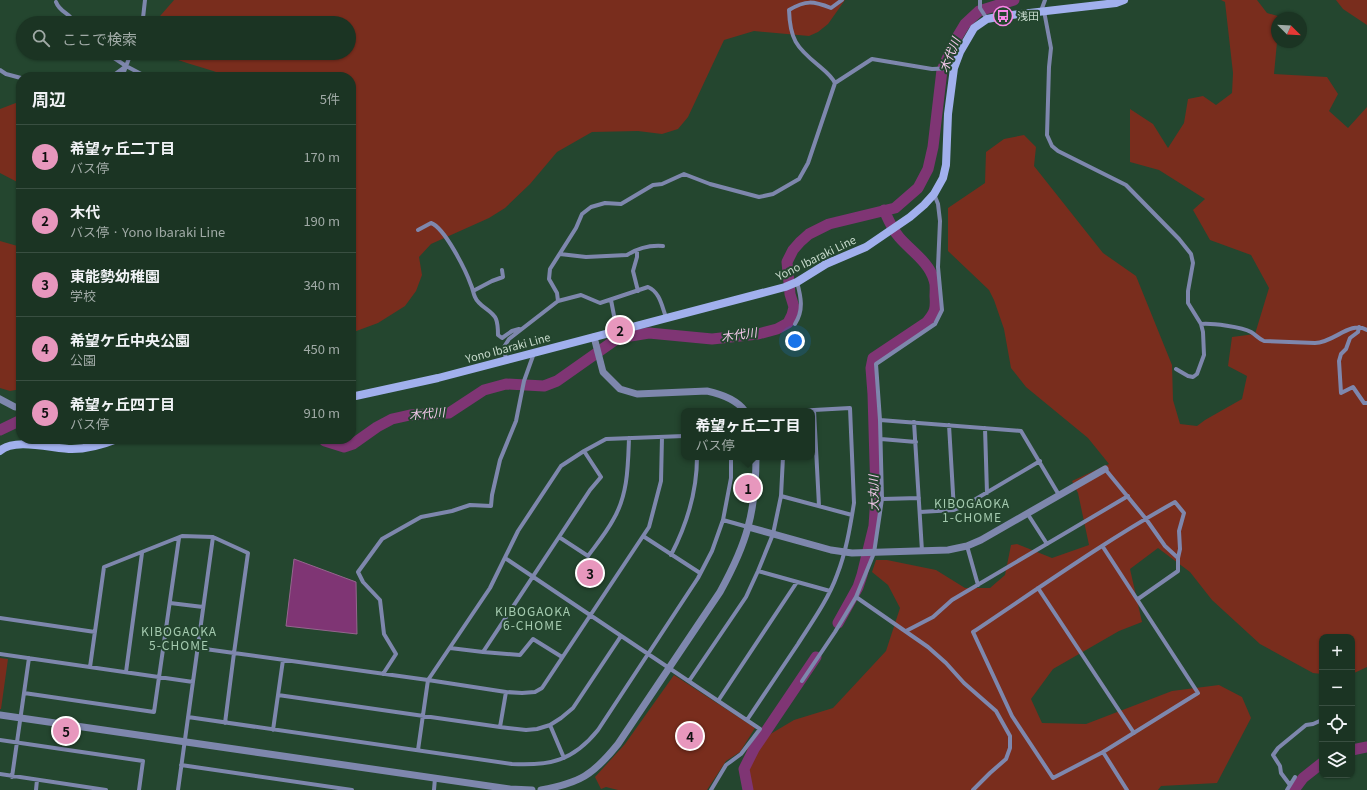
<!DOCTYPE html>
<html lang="ja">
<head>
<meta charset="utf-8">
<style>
	:root { --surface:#1b3423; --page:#243c2b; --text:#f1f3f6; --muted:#a0aaa6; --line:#394f41; --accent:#e797bd }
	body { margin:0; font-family:Georgia,"Noto Sans JP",serif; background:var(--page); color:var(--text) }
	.controls { position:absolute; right:12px; bottom:12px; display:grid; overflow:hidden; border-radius:8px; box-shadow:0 1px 3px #0004 }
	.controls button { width:36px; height:36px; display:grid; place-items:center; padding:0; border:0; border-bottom:1px solid var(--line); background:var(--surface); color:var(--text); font:20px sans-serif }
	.compass { position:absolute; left:1271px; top:12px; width:36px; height:36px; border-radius:50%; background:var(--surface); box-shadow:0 1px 3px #0004; rotate:114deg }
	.you { position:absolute; left:795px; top:341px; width:14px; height:14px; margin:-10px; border:3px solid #fff; border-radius:50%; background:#1a73e8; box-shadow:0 0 0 6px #1a73e833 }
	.badge { display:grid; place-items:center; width:26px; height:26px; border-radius:50%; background:var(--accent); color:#111; font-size:13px; font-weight:700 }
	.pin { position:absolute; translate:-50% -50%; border:2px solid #fff; box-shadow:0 1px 4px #0006 }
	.popup { position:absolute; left:681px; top:408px; width:134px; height:52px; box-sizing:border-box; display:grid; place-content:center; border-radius:8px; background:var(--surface); filter:drop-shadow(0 1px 3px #0005); font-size:13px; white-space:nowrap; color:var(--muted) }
	.popup b { font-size:15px; color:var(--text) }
	.popup::after { content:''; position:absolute; left:50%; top:100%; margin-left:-8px; border:8px solid transparent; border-top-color:var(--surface) }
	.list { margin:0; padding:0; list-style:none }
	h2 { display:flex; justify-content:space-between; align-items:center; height:52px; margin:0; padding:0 16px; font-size:17px }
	h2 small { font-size:13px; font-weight:400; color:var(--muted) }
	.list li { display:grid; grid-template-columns:26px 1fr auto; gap:12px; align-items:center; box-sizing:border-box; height:64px; padding:0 16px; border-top:1px solid var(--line) }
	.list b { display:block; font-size:15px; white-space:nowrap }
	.list p { margin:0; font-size:13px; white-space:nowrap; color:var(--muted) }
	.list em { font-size:13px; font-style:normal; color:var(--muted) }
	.icon { flex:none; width:22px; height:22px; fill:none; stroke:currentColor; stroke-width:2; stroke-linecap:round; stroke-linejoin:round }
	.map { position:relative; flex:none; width:1367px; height:790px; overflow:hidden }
	.search { position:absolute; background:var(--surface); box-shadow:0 1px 3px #0004; left:16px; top:16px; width:340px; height:44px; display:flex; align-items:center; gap:10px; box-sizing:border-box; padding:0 14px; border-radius:22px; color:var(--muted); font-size:15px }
	.panel { position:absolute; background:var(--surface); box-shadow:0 1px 3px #0004; left:16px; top:72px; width:340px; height:372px; border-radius:16px }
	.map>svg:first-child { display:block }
</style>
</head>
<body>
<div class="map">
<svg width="1367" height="790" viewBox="0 0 1367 790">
	<rect width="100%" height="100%" fill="#24462f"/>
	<path fill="#792d1d" d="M174 0H845L828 24 818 32 809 36 754 31 724 40 688 117 678 129 662 134 638 131 592 132 557 152 530 184 505 208 489 218 431 244 419 257 422 275 416 291 405 306 378 323 351 333V77H228C208 67 184 65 164 53H349V23H154Z
		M1221 0H1257L1267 13 1281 17V18H1277V42L1274 74 1327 77 1338 94 1329 111 1348 128 1367 107V667L1352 674V637H1322V674L1313 673 1260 644 1212 600 1190 572 1158 548 1130 569 1142 622 1119 631 1053 669 1031 699 1042 723 1086 724 1172 691 1219 685 1242 697 1251 718 1217 783 1161 786 1158 790H746L747 748 794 720 833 708 886 651 900 608 888 585 872 572 876 560H887L936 570 965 588H990L1005 575 1011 545 1017 544 1052 558 1089 545 1078 493 1072 481 1109 464 1088 438 1026 387 1011 368 1004 329 994 300 989 290 948 251V208L985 183 986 152 1004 139 1024 135 1036 147 1034 166 1103 253 1136 276 1172 365 1173 400 1180 424 1197 426 1205 420 1242 399 1247 376 1228 366 1232 337 1255 334 1269 288 1251 255 1210 240 1193 210 1205 199 1159 170 1130 162V109L1153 124 1168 148 1184 123 1188 99 1203 96 1216 105 1232 93 1233 73 1225 2Z
		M1336 0H1367V25L1343 9Z
		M21 101V184L0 173V109Z
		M0 241 21 247V389L10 391 0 388Z
		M0 658 8 659 1 709H0Z
		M674 675 755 728 740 752 726 761 707 790H618L606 787 601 789 595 777 625 744Z"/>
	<path fill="#7f3574" stroke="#95668e" d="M294 559 356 582 357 634 286 626Z"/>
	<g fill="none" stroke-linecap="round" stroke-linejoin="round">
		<path stroke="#7f3574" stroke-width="11" d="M0 430 21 420
			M323 439 325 441 344 447 353 444 377 427 392 419 410 415 449 413 484 390 506 384 544 386 557 381 618 338 649 333 712 339 758 334 777 329 788 323 792 315 794 307 790 294 787 262 793 250 800 242 809 234 829 224 895 208 918 188 928 169 933 147 942 70 956 39 965 24 979 11 1014 0
			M838 623 858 587 862 575 874 526 876 496 873 394 871 368 873 358 927 322C935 312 936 309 935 296 935 291 936 285 934 280 929 262 911 251 899 237 892 229 888 219 884 210
			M1352 750 1367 747
			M748 790 744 769 754 749 816 657
			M1294 790 1303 778 1322 763"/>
		<path stroke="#7e87ad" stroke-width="4" d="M980 0V8L987 19
			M56 2C60 13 71 13 74 23
			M1041 11 1045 0
			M1044 11 1051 48 1049 67 1047 135 1052 146 1058 151 1126 185 1179 239 1191 254 1193 263 1188 291V303L1201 324 1203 332 1204 355 1197 374 1193 377 1188 376 1176 369
			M141 23 143 18 145 0
			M93 53 111 56 126 66 147 77
			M0 70 6 74 21 78
			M111 77 126 66
			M122 77 131 53
			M835 83C831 75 825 71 818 65 796 47 790 39 789 10 806 0 813 1 831 8L842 0
			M418 230 431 223C445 228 466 271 471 285 473 289 473 293 475 297 479 307 492 310 496 319 498 324 498 330 498 335L502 338 512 331 519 329
			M637 250V257L633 271 638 291
			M560 254 586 257 627 255C638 248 650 245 663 246
			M473 291 492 281 503 277 502 270
			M611 300 617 331
			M558 301 581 295 600 303 648 287C660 292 662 307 666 317
			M795 324C804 310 801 297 797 282
			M1201 324C1212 323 1242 327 1251 332 1256 335 1259 339 1264 341L1315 343C1334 343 1350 320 1367 330
			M1359 327 1358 332 1350 338 1346 349 1341 354 1339 361 1341 393 1353 387 1364 403H1367
			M506 360 504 347 509 339 558 301 557 293 549 279 550 269 576 228 582 214 591 207 605 203 621 204 653 185 662 184 684 174 710 184 759 197 773 194 799 179 808 163 835 83 872 59 932 69 954 68
			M814 410 819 506
			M880 420 1021 431 1059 495
			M914 422 922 551
			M949 425 954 510
			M985 428 987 493
			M881 439 916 442
			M584 451 601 477 590 490 559 537 588 556C596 545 606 533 613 520 628 495 628 466 629 438
			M1105 469 1146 519 1165 546 1178 558
			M781 496 852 515
			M882 499 919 498
			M920 512 954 510 964 506 1040 461
			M1027 513 1047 544
			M723 520 748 527
			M643 536 700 573
			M967 546 978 585
			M1103 547 1198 693 1103 752 1053 778 1012 716 973 632C1039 588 1105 541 1175 502L1184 513 1179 531 1180 549 1178 558V571L1138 599
			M671 555C687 524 697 492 697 457
			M505 558 760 729 741 754 726 765 711 790
			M758 571 830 591
			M1038 588 1134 733
			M856 597 928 647 946 663 964 683 996 711 1010 736V748L1006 759 990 773 973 790
			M170 603 203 607
			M0 618 95 632
			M906 631 933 617 952 600 1128 496
			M198 648 234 653 225 723
			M450 648 483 652 559 537
			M483 652 520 655 533 639 562 657
			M0 654 193 682
			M90 667 104 567 182 536 213 537 248 553 234 653 428 680 490 588 518 531 561 466 584 451 606 439 684 436
			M126 672 142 553
			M383 674 396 654 384 634 380 600 363 582 358 572 382 539 421 517 452 511 470 505 491 506 492 495 500 460 516 421 524 381 534 353
			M689 681 746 597 758 571 773 534 781 496 783 457
			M802 681 835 632 856 597 874 553 882 499 880 420 876 364 935 324 942 310 938 267 940 221 938 204 934 194
			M24 693 154 712 179 538
			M278 695 500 727 526 730 537 729 550 725 561 718 573 708 621 636
			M718 701 797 582
			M188 717 512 764C550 766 573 761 598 730L698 578 712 551 723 520 731 478V457
			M747 720C764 695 781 669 798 644 812 622 828 600 837 575 846 552 850 528 854 503L850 408 796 411
			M550 725 564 758
			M500 727 506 692
			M273 730 283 660
			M0 740 143 761 139 790
			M418 750 428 680 506 692 522 693 535 692 542 688 649 527 661 481 662 437
			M1103 752 1127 790
			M181 765 352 790
			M0 774 106 790
			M12 777 29 658
			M1290 785 1281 773 1280 766 1273 755 1278 748 1306 725 1313 724 1322 720
			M36 790 37 780
			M178 790 213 537
			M434 790 435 778
			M1287 790 1295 777"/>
		<path stroke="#7e87ad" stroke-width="7" d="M594 337 603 372 620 389 637 394 707 391C721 394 736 399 745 411
			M0 399 15 407H21
			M748 527 831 550 852 553 948 550 967 546 981 540 1105 469
			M0 715 510 789 532 790
			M541 790C580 783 593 775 618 744L720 592C731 572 742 550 748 527 754 505 756 480 756 457"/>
		<path stroke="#a1b0ed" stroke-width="8" d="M351 397 438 378 785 287 797 282 826 264 866 247 910 217 924 205 934 194 943 178 946 165 948 114 954 68 960 52 974 28 987 19 1003 16 1116 3 1124 0
			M0 451C14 437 54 449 72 449 88 449 102 445 117 439"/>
	</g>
	<defs>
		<g id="bus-ring" transform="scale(1)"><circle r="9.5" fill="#24462f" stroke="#fa87e7" stroke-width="1.5"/><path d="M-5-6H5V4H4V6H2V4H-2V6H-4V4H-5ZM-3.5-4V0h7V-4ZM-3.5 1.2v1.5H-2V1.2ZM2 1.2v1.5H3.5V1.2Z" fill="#fa87e7"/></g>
	</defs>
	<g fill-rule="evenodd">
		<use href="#bus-ring" x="1003" y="16"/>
	</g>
	<g text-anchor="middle" stroke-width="4" stroke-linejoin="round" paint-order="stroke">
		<g font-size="11" fill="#c7dacc" stroke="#24462f" text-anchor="start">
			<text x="1017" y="20">浅田</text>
		</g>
		<g font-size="11" fill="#c7dacc" stroke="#24462f">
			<text transform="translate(816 258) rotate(-26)" y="4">Yono Ibaraki Line</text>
			<text transform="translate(508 348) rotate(-15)" y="4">Yono Ibaraki Line</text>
		</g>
		<g font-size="12" font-style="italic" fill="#f5caec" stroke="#24462f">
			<text transform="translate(950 55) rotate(-68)" y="4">木代川</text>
			<text transform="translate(739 335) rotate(-8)" y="4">木代川</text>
			<text transform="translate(427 414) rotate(-5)" y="4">木代川</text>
			<text transform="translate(874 493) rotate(-91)" y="4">大丸川</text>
		</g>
		<g font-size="12" letter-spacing="1" fill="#a4caaf" stroke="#24462f">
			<text x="972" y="508">KIBOGAOKA<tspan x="972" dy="14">1-CHOME</tspan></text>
			<text x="533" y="616">KIBOGAOKA<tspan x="533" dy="14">6-CHOME</tspan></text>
			<text x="179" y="636">KIBOGAOKA<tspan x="179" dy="14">5-CHOME</tspan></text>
		</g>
	</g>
</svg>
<div class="controls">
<button>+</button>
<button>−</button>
<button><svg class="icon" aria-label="locate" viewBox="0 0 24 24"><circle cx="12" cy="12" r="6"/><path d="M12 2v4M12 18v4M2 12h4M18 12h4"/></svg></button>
<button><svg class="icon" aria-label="layers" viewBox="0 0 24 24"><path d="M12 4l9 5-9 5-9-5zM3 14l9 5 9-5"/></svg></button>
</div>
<svg class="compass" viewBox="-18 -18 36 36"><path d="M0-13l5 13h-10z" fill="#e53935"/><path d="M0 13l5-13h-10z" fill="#a0aaa6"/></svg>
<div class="you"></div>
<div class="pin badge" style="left:748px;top:488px">1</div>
<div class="popup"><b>希望ヶ丘二丁目</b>バス停</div>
<div class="pin badge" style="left:620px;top:330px">2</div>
<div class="pin badge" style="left:590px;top:573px">3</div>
<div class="pin badge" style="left:690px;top:736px">4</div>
<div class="pin badge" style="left:66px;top:731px">5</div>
<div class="search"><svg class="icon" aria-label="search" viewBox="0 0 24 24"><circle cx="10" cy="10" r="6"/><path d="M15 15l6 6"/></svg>ここで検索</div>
<section class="panel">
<h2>周辺<small>5件</small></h2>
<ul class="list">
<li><span class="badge">1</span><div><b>希望ヶ丘二丁目</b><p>バス停</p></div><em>170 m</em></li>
<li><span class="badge">2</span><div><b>木代</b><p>バス停 · Yono Ibaraki Line</p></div><em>190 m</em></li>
<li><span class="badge">3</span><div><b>東能勢幼稚園</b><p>学校</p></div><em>340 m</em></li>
<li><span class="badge">4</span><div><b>希望ケ丘中央公園</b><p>公園</p></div><em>450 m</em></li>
<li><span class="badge">5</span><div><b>希望ヶ丘四丁目</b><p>バス停</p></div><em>910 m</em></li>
</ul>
</section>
</div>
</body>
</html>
